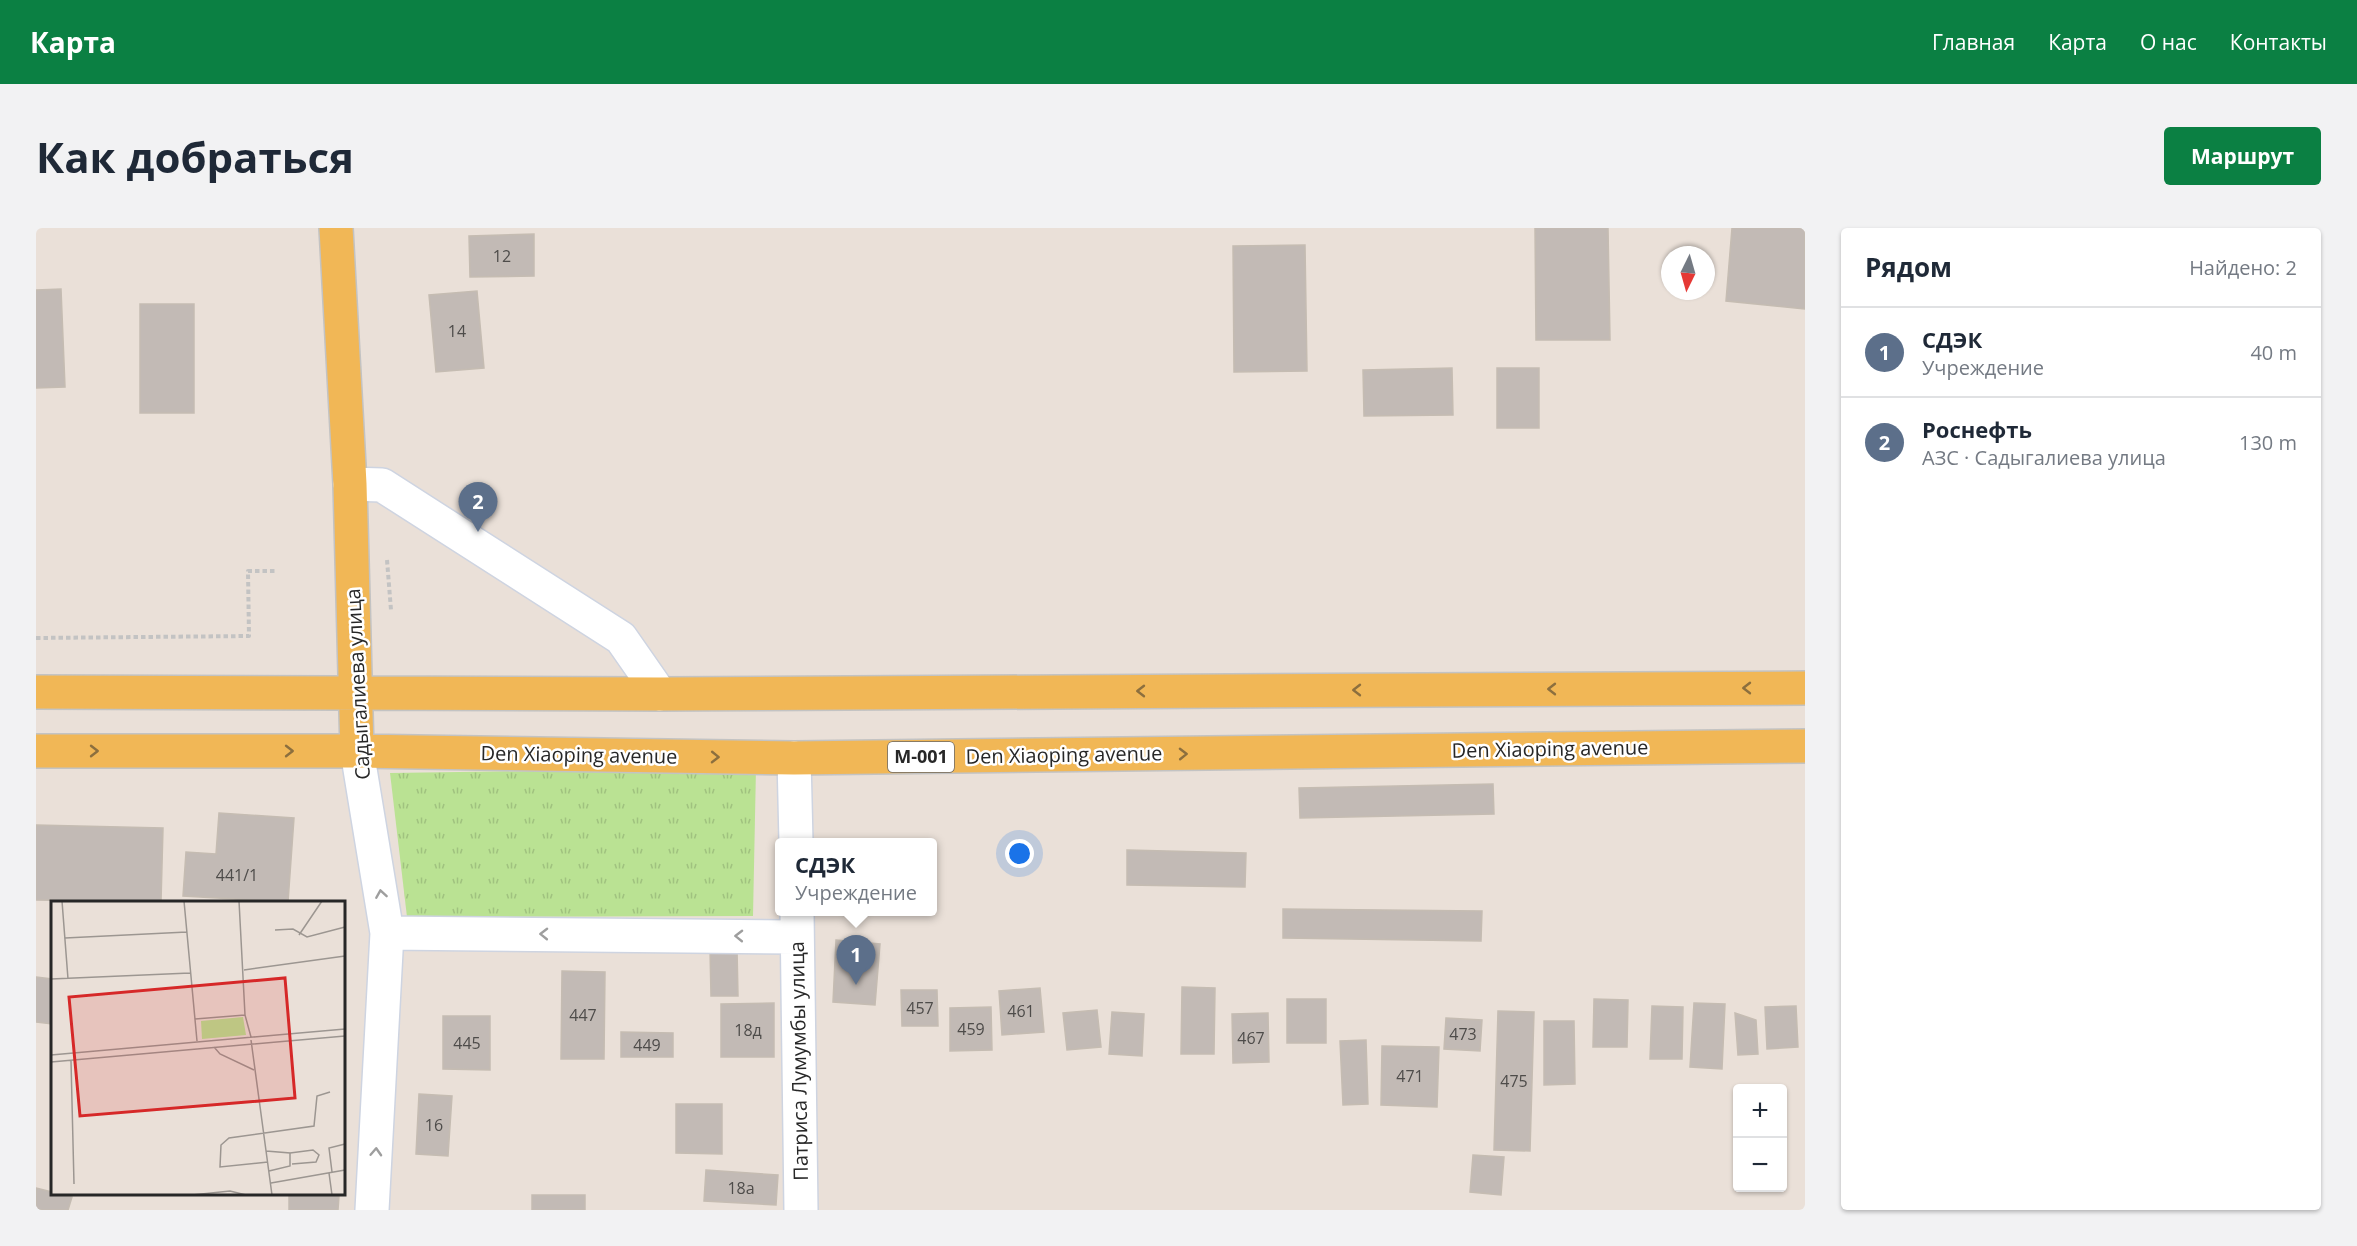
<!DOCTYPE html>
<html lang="ru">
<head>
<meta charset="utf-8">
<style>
	:root { --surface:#fff; --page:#f2f2f3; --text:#1f2937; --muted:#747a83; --line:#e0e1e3; --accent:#0b8043 }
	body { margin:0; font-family:"Open Sans",sans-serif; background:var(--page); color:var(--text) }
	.controls { position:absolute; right:18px; bottom:18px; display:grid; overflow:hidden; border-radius:6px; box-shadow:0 2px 4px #0004 }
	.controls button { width:54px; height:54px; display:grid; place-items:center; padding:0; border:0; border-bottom:2px solid var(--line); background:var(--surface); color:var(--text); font:30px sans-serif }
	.compass { position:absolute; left:1625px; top:18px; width:54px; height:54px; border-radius:50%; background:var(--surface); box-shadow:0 2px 4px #0004; rotate:185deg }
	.you { position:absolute; left:984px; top:626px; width:21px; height:21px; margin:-15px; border:4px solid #fff; border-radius:50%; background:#1a73e8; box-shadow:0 0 0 9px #1a73e833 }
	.badge { display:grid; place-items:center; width:39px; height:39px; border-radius:50%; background:var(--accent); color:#fff; font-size:20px; font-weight:700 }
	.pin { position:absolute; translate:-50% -50px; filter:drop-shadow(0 2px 3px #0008) }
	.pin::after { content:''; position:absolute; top:32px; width:21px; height:18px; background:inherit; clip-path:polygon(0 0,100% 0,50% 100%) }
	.popup { position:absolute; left:739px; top:610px; width:162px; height:78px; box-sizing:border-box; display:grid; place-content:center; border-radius:6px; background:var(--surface); filter:drop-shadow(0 2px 4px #0005); font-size:20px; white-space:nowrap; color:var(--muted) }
	.popup b { font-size:22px; color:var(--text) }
	.popup::after { content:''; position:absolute; left:50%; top:100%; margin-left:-12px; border:12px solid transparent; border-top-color:var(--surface) }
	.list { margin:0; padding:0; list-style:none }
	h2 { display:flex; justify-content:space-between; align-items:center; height:78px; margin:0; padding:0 24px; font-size:26px }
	h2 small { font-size:20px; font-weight:400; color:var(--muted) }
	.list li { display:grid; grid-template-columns:39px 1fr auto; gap:18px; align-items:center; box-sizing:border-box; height:90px; padding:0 24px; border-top:2px solid var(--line) }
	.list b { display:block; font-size:22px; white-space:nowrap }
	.list p { margin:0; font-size:20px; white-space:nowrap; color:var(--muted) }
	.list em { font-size:20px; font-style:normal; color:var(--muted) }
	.map { position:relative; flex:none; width:1769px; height:982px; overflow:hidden; border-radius:6px }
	header { display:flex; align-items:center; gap:36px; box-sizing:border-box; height:84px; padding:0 30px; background:var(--accent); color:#fff }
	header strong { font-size:28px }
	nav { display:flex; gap:33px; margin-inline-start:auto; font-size:21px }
	.intro { display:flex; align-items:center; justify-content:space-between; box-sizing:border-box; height:144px; padding:0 36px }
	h1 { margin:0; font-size:42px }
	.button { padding:15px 27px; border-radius:6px; background:var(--accent); color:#fff; font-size:21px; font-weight:700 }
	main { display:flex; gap:36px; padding:0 36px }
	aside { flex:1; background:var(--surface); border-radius:6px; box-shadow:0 2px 4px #0004 }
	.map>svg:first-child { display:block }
</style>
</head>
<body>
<header>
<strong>Карта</strong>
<nav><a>Главная</a><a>Карта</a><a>О нас</a><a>Контакты</a></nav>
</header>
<div class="intro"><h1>Как добраться</h1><a class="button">Маршрут</a></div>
<main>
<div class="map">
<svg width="1769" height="982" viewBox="0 0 1769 982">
	<defs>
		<pattern id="park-tufts" width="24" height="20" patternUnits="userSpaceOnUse" patternTransform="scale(1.5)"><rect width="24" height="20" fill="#bae293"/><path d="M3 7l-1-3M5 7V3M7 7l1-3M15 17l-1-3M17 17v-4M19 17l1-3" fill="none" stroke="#a0c27f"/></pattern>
	</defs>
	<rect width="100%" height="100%" fill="#eae0d8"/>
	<path fill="url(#park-tufts)" d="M720 540 717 688 371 689 354 545Z"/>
	<path fill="#c2bab5" stroke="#c5bcb2" stroke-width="1.5" d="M1499 0H1572L1574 112H1500Z
		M1696 0H1769V81L1690 73Z
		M498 6V48L434 49 433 8Z
		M1269 17 1271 143 1198 144 1197 18Z
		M25 61 29 159 0 160V62Z
		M441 63 448 140 400 144 393 67Z
		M104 76H158V185H104Z
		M1416 140 1417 187 1328 188 1327 142Z
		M1461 140H1503V200H1461Z
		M1457 556 1458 586 1264 590 1263 560Z
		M183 585 258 590 252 674 147 668 150 624 180 626Z
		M0 597 127 600 125 674 0 672Z
		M1091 622 1210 625 1209 659 1091 657Z
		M1247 681 1446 683 1445 713 1247 710Z
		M800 712 844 716 839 777 797 774Z
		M674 721H701L702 768H675Z
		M526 743 569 744 568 831H525Z
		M0 749 16 751V796L0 794Z
		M1146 759 1179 760 1178 826H1145Z
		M1004 760 1008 804 966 807 963 763Z
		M865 762H901L902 798H866Z
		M1251 771H1290V815H1251Z
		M1558 771 1592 772 1591 819H1557Z
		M738 775V829H685V776Z
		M1658 775 1689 776 1686 841 1654 839Z
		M1616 778 1647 779 1646 831H1614Z
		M1760 778 1762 819 1731 821 1729 779Z
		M955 779 956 822 914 823V780Z
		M1061 782 1065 819 1031 822 1027 785Z
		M1462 783 1498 784 1494 923 1458 922Z
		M1076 784 1108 786 1106 828 1073 826Z
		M1232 785 1233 834 1197 835 1196 786Z
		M1699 785 1720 792 1722 826 1702 827Z
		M407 788H454V842L407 841Z
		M1410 790 1446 792 1444 823 1408 821Z
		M1508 793H1538L1539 856 1508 857Z
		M585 804 637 805V829H585Z
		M1330 812 1332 876 1307 877 1304 813Z
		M1346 818 1403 819 1401 879 1345 877Z
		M383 866 416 868 412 928 380 926Z
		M640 876H686V926L640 925Z
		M1437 927 1468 929 1465 967 1434 964Z
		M670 942 742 947 740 977 668 973Z
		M0 960 36 969 32 982H0Z
		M253 966 303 968 302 982H253Z
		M496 967H549V982H496Z"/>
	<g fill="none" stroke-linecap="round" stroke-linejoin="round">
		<g stroke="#ced4e1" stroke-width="36">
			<path id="minor" d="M314 256 346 257 585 410 624 466
				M321 523 351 705 336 982
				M758 530 760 614
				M761 684 765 982
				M351 705 761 709"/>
		</g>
		<g stroke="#c3c3c3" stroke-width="36">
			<path id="major" d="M300 0 314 256 321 523
				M0 464 624 466 1769 460
				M0 523H321L758 530 1769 518"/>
		</g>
		<path stroke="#c3c3c3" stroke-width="4" stroke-dasharray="4.5 3" stroke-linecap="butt" d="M351 332 355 382
			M0 410 213 408 212 343H240"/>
		<use href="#minor" stroke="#fff" stroke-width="33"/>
		<use href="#major" stroke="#f1b756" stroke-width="33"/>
	</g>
	<defs><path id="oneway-chevron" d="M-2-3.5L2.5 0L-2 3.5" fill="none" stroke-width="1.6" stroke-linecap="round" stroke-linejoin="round" transform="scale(1.5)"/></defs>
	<g stroke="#8c6f3e">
		<use href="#oneway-chevron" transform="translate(1711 460) rotate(180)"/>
		<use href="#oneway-chevron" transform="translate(1516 461) rotate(180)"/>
		<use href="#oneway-chevron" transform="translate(1321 462) rotate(180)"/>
		<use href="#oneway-chevron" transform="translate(1105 463) rotate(180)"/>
		<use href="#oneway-chevron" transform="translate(58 523)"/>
		<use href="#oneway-chevron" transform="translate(253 523)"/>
		<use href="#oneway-chevron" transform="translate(1147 526) rotate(-1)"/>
		<use href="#oneway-chevron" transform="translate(679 529) rotate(1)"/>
	</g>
	<g stroke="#9e9e9e">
		<use href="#oneway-chevron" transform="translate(345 666) rotate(-99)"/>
		<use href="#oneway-chevron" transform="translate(508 706) rotate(-179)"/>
		<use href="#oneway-chevron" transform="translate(703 708) rotate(-179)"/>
		<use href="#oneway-chevron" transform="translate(340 924) rotate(-87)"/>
	</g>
	<g text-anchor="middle" stroke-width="5" stroke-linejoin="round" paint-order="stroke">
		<g font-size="16" fill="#4e4c4a">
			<text x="466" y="34">12</text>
			<text x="421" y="109">14</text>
			<text x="201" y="653">441/1</text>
			<text x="884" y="786">457</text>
			<text x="985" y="789">461</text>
			<text x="547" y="793">447</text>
			<text x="935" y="807">459</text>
			<text x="712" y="808">18д</text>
			<text x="1427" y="812">473</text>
			<text x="1215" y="816">467</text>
			<text x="431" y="821">445</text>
			<text x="611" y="823">449</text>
			<text x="1374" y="854">471</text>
			<text x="1478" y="859">475</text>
			<text x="398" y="903">16</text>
			<text x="705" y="966">18а</text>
		</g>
		<rect fill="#fff" stroke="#686868" stroke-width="1.5" x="852" y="514" width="66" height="30" rx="4.5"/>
		<g font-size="18" font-weight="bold" fill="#272727">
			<text x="885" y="535">M-001</text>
		</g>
		<g font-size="20" fill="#272727" stroke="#fff">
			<text transform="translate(322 456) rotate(-93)" y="7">Садыгалиева улица</text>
			<text transform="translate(1514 521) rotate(-1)" y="7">Den Xiaoping avenue</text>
			<text transform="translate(543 527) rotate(1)" y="7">Den Xiaoping avenue</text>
			<text transform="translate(1028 527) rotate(-1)" y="7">Den Xiaoping avenue</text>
			<text transform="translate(763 833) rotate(-91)" y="7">Патриса Лумумбы улица</text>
		</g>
	</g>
	<g transform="translate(15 673)">
		<rect width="294" height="294" fill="#eae0d8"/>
		<path d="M192 116 195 134 151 138 150 120Z" fill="#bae293"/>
		<path fill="none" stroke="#9c9691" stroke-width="1.5" d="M11 0 17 78M133 0 146 140M188 0 194 114 200 136M224 29 242 28 256 36 294 26M248 34 271 0M14 37 136 31M193 69 294 55M0 78 139 72M144 118 194 114M200 139 221 294M163 146 169 153 203 169M0 154 294 128M20 160 23 283M0 161 294 135M215 250 239 252V265L218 270M239 252 262 249 268 254 265 261 241 263M217 261 169 266 170 244 178 237 263 225 266 195 279 191M281 271 278 247 294 243M278 272 281 294M220 282 294 269M141 294 179 290 195 294"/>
		<path fill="#d62828" fill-opacity="0.15" stroke="#d62828" stroke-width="3" d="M234 77 244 197 29 215 18 96Z"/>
		<rect width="294" height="294" fill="none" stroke="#272727" stroke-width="3"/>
	</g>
</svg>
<div class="controls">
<button>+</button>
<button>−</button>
</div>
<svg class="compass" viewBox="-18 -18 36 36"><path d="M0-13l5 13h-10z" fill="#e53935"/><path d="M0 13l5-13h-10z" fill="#747a83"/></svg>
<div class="you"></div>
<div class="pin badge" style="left:820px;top:757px;background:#5c6f8a">1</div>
<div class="popup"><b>СДЭК</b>Учреждение</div>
<div class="pin badge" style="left:442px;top:304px;background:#5c6f8a">2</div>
</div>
<aside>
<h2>Рядом<small>Найдено: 2</small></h2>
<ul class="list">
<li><span class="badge" style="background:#5c6f8a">1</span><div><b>СДЭК</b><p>Учреждение</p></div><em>40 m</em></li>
<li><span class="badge" style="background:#5c6f8a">2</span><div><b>Роснефть</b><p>АЗС · Садыгалиева улица</p></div><em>130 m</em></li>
</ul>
</aside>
</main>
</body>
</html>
